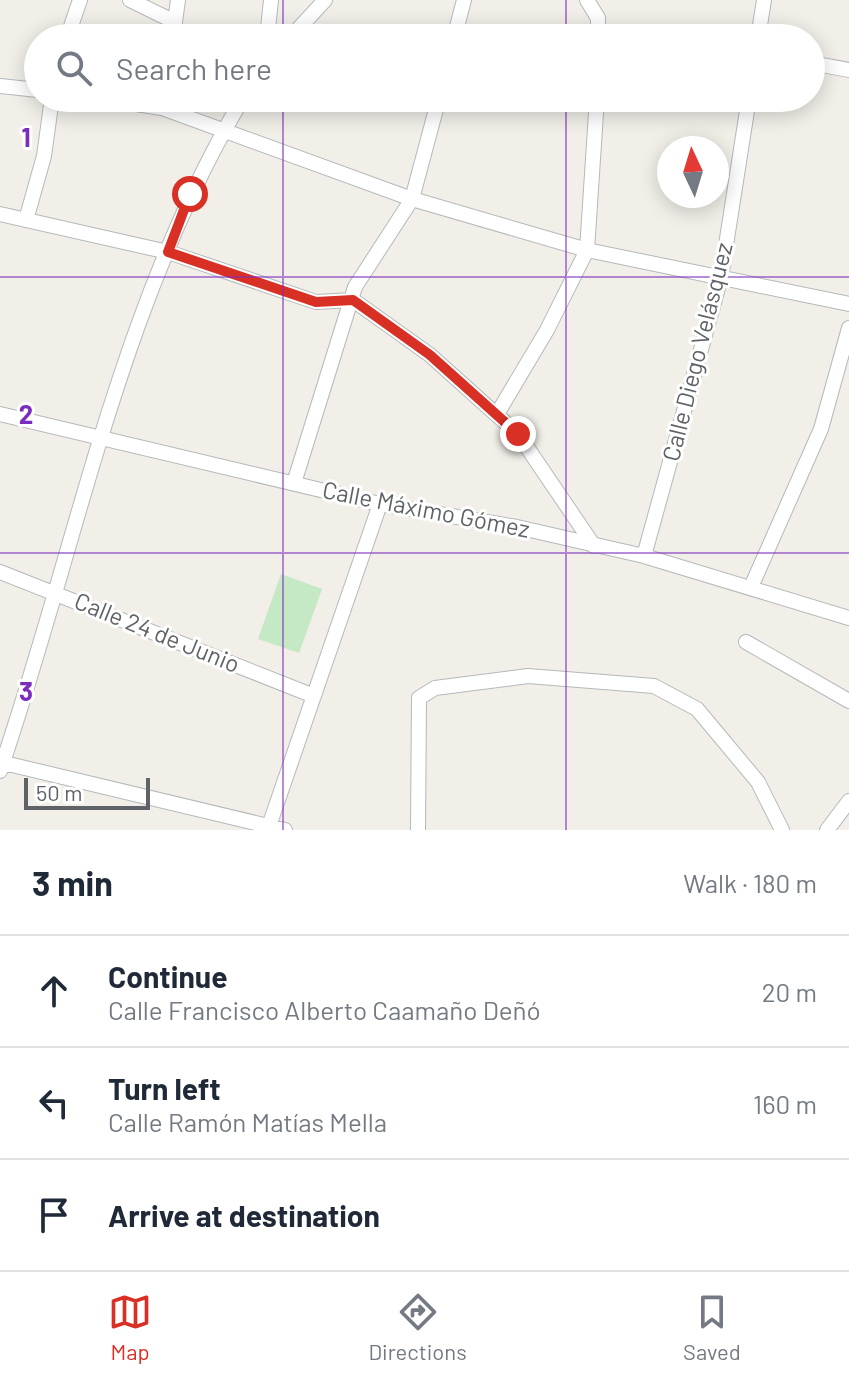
<!DOCTYPE html>
<html lang="en">
<head>
<meta charset="utf-8">
<style>
	:root { --surface:#fff; --page:#f6f6f7; --text:#1f2937; --muted:#747a83; --line:#e0e1e3; --accent:#d93025 }
	body { margin:0; font-family:Barlow,sans-serif; background:var(--page); color:var(--text) }
	.compass { position:absolute; left:657px; top:136px; width:72px; height:72px; border-radius:50%; background:var(--surface); box-shadow:0 4px 20px #0003; rotate:356deg }
	.scale { position:absolute; left:24px; bottom:20px; width:126px; box-sizing:border-box; padding-left:8px; border:4px solid #5f6368; border-top:0; font-size:22px; line-height:28px; white-space:nowrap; color:#5f6368; -webkit-text-stroke:6px #fff; paint-order:stroke }
	.stop { position:absolute; width:24px; height:24px; margin:-18px; border:6px solid #d93025; border-radius:50%; background:#fff }
	.stop.end { background:#d93025; border-color:#fff; box-shadow:0 2px 8px #0008 }
	.list { margin:0; padding:0; list-style:none }
	h2 { display:flex; justify-content:space-between; align-items:center; height:104px; margin:0; padding:0 32px; font-size:34px }
	h2 small { font-size:26px; font-weight:400; color:var(--muted) }
	.list li { display:grid; grid-template-columns:52px 1fr auto; gap:24px; align-items:center; box-sizing:border-box; height:112px; padding:0 32px; border-top:2px solid var(--line) }
	.list b { display:block; font-size:30px; white-space:nowrap }
	.list p { margin:0; font-size:26px; white-space:nowrap; color:var(--muted) }
	.list em { font-size:26px; font-style:normal; color:var(--muted) }
	.icon { flex:none; width:44px; height:44px; fill:none; stroke:currentColor; stroke-width:2; stroke-linecap:round; stroke-linejoin:round }
	.map { position:relative; flex:none; width:849px; height:830px; overflow:hidden }
	.search { position:absolute; background:var(--surface); box-shadow:0 4px 20px #0003; left:24px; right:24px; top:24px; height:88px; display:flex; align-items:center; gap:20px; box-sizing:border-box; padding:0 28px; border-radius:44px; color:var(--muted); font-size:30px }
	.sheet { height:440px; background:var(--surface) }
	nav { display:flex; justify-content:space-around; align-items:center; box-sizing:border-box; height:112px; border-top:2px solid var(--line); background:var(--surface); font-size:22px; color:var(--muted) }
	nav a { display:grid; justify-items:center; gap:4px }
	nav .on { color:var(--accent) }
	.map>svg:first-child { display:block }
</style>
</head>
<body>
<div class="map">
<svg width="849" height="830" viewBox="0 0 849 830">
	<rect width="100%" height="100%" fill="#f1efe8"/>
	<path fill="#c5e8c5" d="M281 574 322 589 299 653 258 639Z"/>
	<g fill="none" stroke-linecap="round" stroke-linejoin="round">
		<g stroke="#b5b8bc" stroke-width="16">
			<path id="street" d="M130 0 175 22 178 0
				M587 0 598 18V38
				M67 38 80 0
				M267 38 271 0
				M290 38 325 0
				M454 38 464 0
				M758 38 764 0
				M811 63 849 70
				M0 86 38 90
				M98 98 162 108 412 199 587 250 849 304
				M0 214 168 252 316 302 353 300 430 355 518 434 594 546
				M26 220 44 156 52 98
				M0 414 380 504 517 527 644 556 849 618
				M497 414 547 330 587 250 597 98
				M294 483 355 287 412 199 439 98
				M644 556 721 277 749 98
				M0 572 314 696
				M751 587 821 429 849 328
				M746 642 849 701
				M0 762 285 830
				M0 771C77 546 119 305 243 98
				M269 826 380 504
				M418 830 419 698 435 688 528 676 654 686 697 709 758 782 782 830
				M827 830 849 801"/>
		</g>
		<use href="#street" stroke="#fff" stroke-width="14"/>
	</g>
	<g fill="none" stroke-linecap="round" stroke-linejoin="round">
		<path stroke="#d93025" stroke-width="10" d="M190 194 168 252 316 302 353 300 430 355 518 434"/>
	</g>
	<path fill="none" stroke="#7b2cbf" stroke-width="2" stroke-opacity="0.55" d="M283 0V38M566 0V38M283 98V830M566 98V830M0 277H849M0 553H849"/>
	<g text-anchor="middle" stroke-width="6" stroke-linejoin="round" paint-order="stroke">
		<g font-size="24" fill="#5f6368" stroke="#fff">
			<text transform="translate(698 352) rotate(-76)" y="8">Calle Diego Velásquez</text>
			<text transform="translate(426 510) rotate(11)" y="8">Calle Máximo Gómez</text>
			<text transform="translate(157 633) rotate(22)" y="8">Calle 24 de Junio</text>
		</g>
	</g>
	<g font-size="26" text-anchor="middle" font-weight="bold" fill="#7b2cbf" stroke="#fff" stroke-width="6" stroke-linejoin="round" paint-order="stroke">
		<text x="26" y="147">1</text>
		<text x="26" y="424">2</text>
		<text x="26" y="701">3</text>
	</g>
</svg>
<svg class="compass" viewBox="-18 -18 36 36"><path d="M0-13l5 13h-10z" fill="#e53935"/><path d="M0 13l5-13h-10z" fill="#747a83"/></svg>
<div class="scale">50 m</div>
<div class="stop" style="left:190px;top:194px"></div>
<div class="stop end" style="left:518px;top:434px"></div>
<div class="search"><svg class="icon" aria-label="search" viewBox="0 0 24 24"><circle cx="10" cy="10" r="6"/><path d="M15 15l6 6"/></svg>Search here</div>
</div>
<section class="sheet">
<h2>3 min<small>Walk · 180 m</small></h2>
<ul class="list">
<li><svg class="icon" aria-label="ahead" viewBox="0 0 24 24"><path d="M12 20V5M6 11l6-6 6 6"/></svg><div><b>Continue</b><p>Calle Francisco Alberto Caamaño Deñó</p></div><em>20 m</em></li>
<li><svg class="icon" aria-label="left" viewBox="0 0 24 24"><path d="M17 20v-9H6M10 6l-5 5 5 5"/></svg><div><b>Turn left</b><p>Calle Ramón Matías Mella</p></div><em>160 m</em></li>
<li><svg class="icon" aria-label="arrive" viewBox="0 0 24 24"><path d="M6 21V4h12l-3 4 3 4H6"/></svg><div><b>Arrive at destination</b></div></li>
</ul>
</section>
<nav>
<a class="on"><svg class="icon" aria-label="map" viewBox="0 0 24 24"><path d="M3 6l6-2 6 2 6-2v14l-6 2-6-2-6 2zM9 4v14M15 6v14"/></svg>Map</a>
<a><svg class="icon" aria-label="directions" viewBox="0 0 24 24"><path d="M12 3l9 9-9 9-9-9zM9 14v-3h6M13 9l2 2-2 2"/></svg>Directions</a>
<a><svg class="icon" aria-label="saved" viewBox="0 0 24 24"><path d="M7 4h10v16l-5-4-5 4z"/></svg>Saved</a>
</nav>
</body>
</html>
